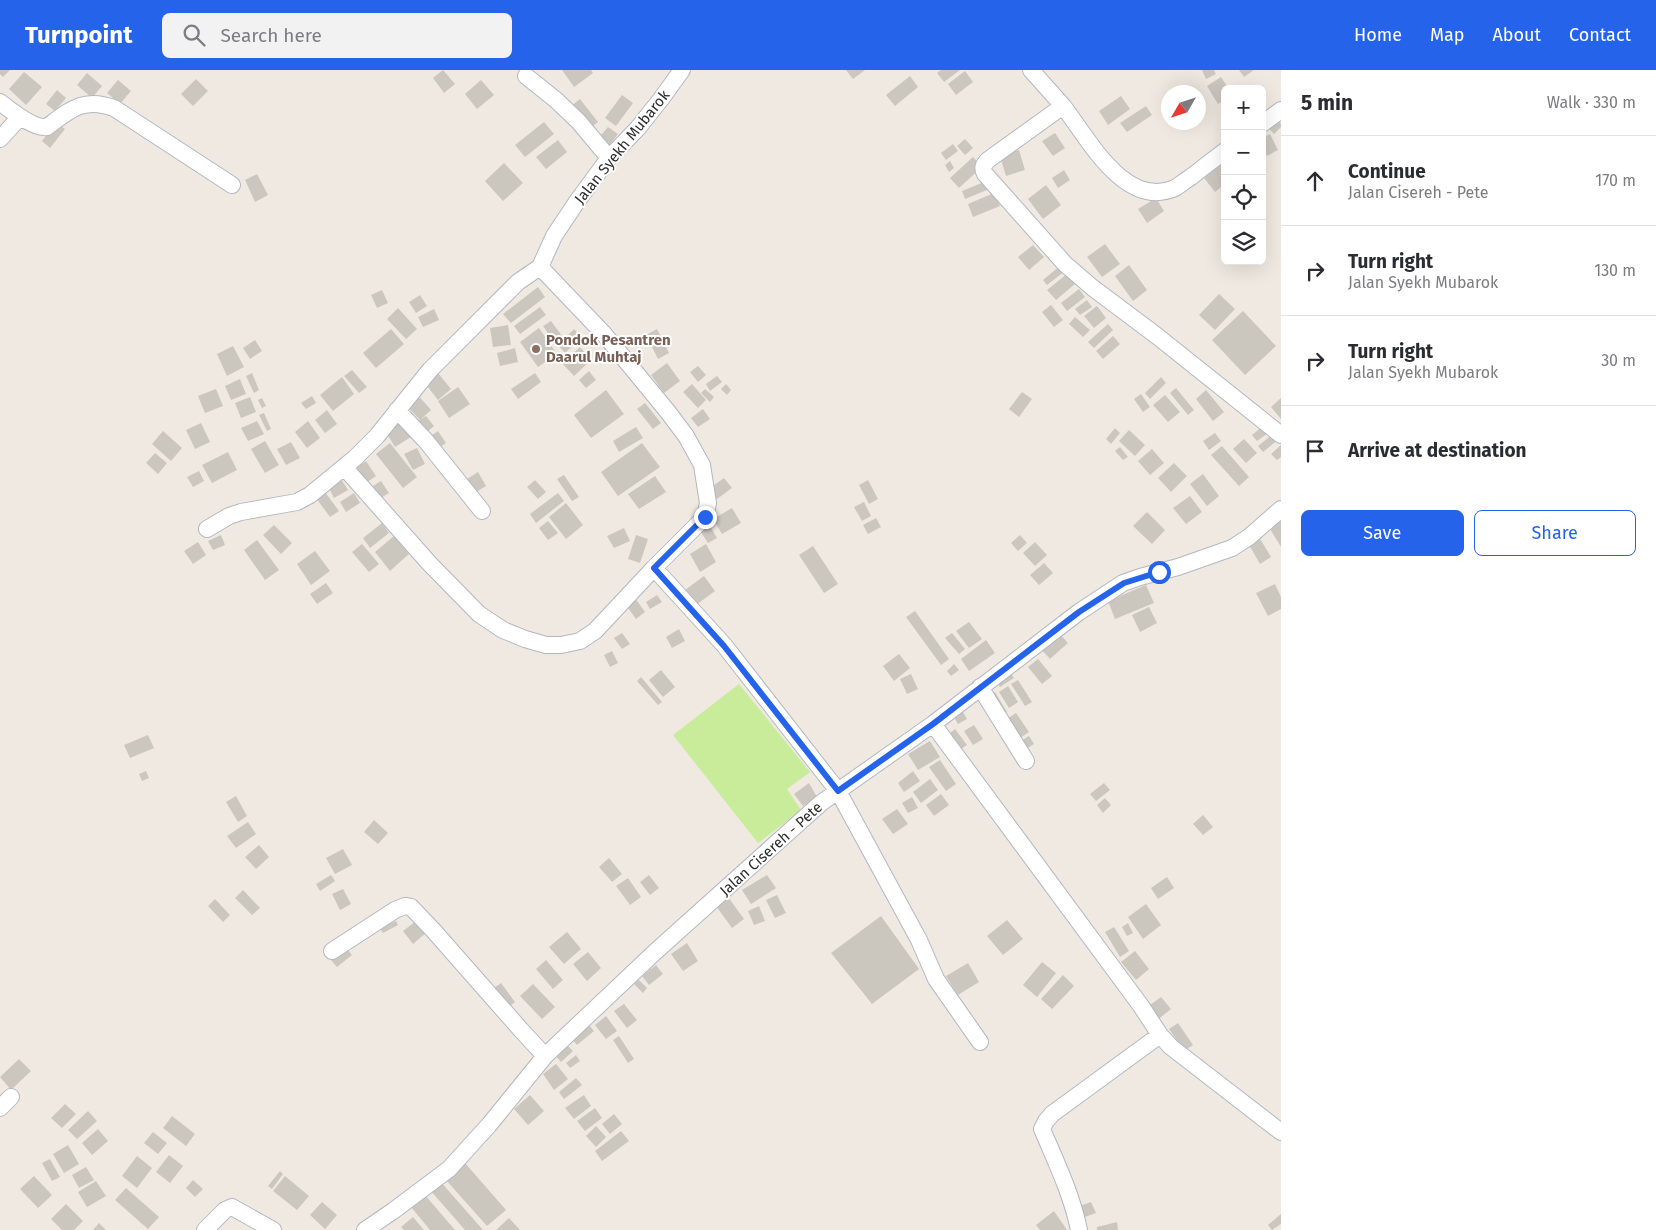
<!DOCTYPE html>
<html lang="en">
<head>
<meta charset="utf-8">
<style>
	:root { --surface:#fff; --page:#f2f2f3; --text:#2b2b33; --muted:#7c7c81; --line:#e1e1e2; --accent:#2563eb }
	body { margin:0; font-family:"Fira Sans",sans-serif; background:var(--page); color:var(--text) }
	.controls { position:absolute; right:15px; top:15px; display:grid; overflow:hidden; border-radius:8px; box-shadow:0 5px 20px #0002 }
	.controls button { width:45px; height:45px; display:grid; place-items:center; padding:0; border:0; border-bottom:1px solid var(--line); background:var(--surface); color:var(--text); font:25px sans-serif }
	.compass { position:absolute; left:1161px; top:15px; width:45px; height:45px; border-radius:50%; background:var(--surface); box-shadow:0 5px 20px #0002; rotate:231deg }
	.stop { position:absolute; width:15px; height:15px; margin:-11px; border:4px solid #2563eb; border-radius:50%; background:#fff }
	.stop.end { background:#2563eb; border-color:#fff; box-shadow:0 1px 5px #0008 }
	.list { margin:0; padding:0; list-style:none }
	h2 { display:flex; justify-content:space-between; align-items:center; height:65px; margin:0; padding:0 20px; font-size:21px }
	h2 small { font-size:16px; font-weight:400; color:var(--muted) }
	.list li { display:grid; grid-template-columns:32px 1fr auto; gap:15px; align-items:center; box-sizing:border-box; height:90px; padding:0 20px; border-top:1px solid var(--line) }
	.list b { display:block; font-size:19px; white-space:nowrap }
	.list p { margin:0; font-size:16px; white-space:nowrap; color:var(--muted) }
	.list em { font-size:16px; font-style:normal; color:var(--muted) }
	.actions { display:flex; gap:10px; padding:15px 20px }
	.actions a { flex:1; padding:11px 0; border:1px solid var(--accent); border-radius:8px; text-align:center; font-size:18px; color:var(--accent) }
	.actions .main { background:var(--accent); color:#fff }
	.icon { flex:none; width:28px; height:28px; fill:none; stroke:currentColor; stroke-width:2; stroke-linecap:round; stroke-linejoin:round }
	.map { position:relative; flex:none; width:1281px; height:1160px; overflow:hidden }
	header { display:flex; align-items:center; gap:30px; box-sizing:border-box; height:70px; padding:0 25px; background:var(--accent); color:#fff }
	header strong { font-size:24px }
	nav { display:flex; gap:28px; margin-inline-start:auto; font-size:18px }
	.search { width:350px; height:45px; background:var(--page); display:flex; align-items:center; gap:12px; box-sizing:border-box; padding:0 18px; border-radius:8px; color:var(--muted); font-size:19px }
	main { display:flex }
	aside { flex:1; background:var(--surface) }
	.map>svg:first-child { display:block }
</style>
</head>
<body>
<header>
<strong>Turnpoint</strong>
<div class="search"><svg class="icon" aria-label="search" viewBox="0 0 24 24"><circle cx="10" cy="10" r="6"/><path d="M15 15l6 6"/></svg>Search here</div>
<nav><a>Home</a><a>Map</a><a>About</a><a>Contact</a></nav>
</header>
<main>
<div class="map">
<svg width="1281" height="1160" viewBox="0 0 1281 1160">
	<rect width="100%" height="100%" fill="#efe9e1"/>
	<path fill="#c9ec9a" d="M739 614 810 702 787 719 801 740 758 773 673 665Z"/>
	<path fill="#cbc7bf" d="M0 0H10L3 7 0 4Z
		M443 0 455 14 444 23 433 8Z
		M562 0H591L593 3 574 17Z
		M846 0H865L853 9Z
		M941 0H960L944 12 937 3Z
		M1202 0H1214L1216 4 1206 9Z
		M1239 0H1254L1244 7Z
		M965 1 973 12 956 25 948 14Z
		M24 2 42 17 26 35 9 19Z
		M87 3 102 16 92 28 77 15Z
		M910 6 918 17 895 36 886 25Z
		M1221 7 1229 19H1225V30L1218 34 1207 16Z
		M196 9 208 21 193 36 181 24Z
		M118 10 131 21 120 34 107 23Z
		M481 10 494 25 477 39 465 24Z
		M57 20 66 28 55 41 46 34Z
		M622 25 633 33 616 56 605 48Z
		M1121 26 1130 39 1108 55 1099 41Z
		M580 29 598 52 589 59 571 36Z
		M1146 36 1152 45 1127 62 1120 53Z
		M1274 46 1281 54V57L1274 64 1265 54Z
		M544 52 554 64 525 87 515 75Z
		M56 53 65 59 50 78 42 71Z
		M608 57 618 64 606 79 596 71Z
		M1055 63 1065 78 1053 86 1042 71Z
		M1270 64 1278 80 1267 86 1262 76V68Z
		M965 69 973 78 965 85 957 76Z
		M558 70 567 82 546 99 536 87Z
		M953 74 958 81 946 90 941 83Z
		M1019 80 1025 100 1006 106 1000 86Z
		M973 87 982 97 959 118 950 108Z
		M950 91 954 98 949 102 945 95Z
		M504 93 523 113 503 131 485 111Z
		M1222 94 1225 97V114L1215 122 1204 108Z
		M1064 100 1070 110 1058 118 1052 108Z
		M257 104 268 125 255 132 245 110Z
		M984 112 987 120 965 129 962 121Z
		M1046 115 1061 135 1043 149 1028 129Z
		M994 123 1000 136 973 147 968 134Z
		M1156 128 1164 141 1147 153 1138 139Z
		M1105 174 1120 194 1102 207 1087 187Z
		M1033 175 1044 187 1029 200 1018 187Z
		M1061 195 1065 201 1047 215 1043 210Z
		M1129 195 1147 220 1133 231 1115 206Z
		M1067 204 1075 214 1056 230 1047 220Z
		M538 217 545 227 511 253 503 244Z
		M1079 219 1085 227 1067 241 1061 233Z
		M382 220 388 233 377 238 371 225Z
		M1219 224 1235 239 1215 260 1199 245Z
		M420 225 427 236 416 243 409 232Z
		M1087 230 1092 237 1080 245 1075 239Z
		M1051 235 1063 250 1054 257 1042 242Z
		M1097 236 1106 248 1094 258 1084 246Z
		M540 237 546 245 520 264 514 256Z
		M398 238 417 259 406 269 387 249Z
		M434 239 439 250 423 257 418 247Z
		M1243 241 1276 276 1245 305 1212 270Z
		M1075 247 1090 260 1083 267 1069 254Z
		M551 251 562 266 554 272 543 256Z
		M1108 254 1113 260 1094 278 1088 272Z
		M508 255 511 275 493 277 490 258Z
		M539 258 557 284 538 297 520 272Z
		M391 259 404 274 376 298 363 283Z
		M574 259 582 267 565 283 558 275Z
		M657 259 669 283 658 289 646 265Z
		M1113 266 1120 274 1103 289 1096 281Z
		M255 270 262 281 250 289 243 278Z
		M233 276 244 297 227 306 217 284Z
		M580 277 591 290 574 306 562 293Z
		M515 278 518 292 500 296 497 283Z
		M667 293 680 311 664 323 651 305Z
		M698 296 706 305 698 312 690 302Z
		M352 300 367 317 359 323 344 306Z
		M589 301 596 310 586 318 579 310Z
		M437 302 451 319 438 330 424 312Z
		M252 303 259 320 254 323 246 306Z
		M535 303 541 312 518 329 511 319Z
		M717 306 722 312 710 321 706 314Z
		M342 307 354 324 333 341 320 325Z
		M1161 307 1166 313 1150 329 1145 323Z
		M240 309 246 324 231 330 225 316Z
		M692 314 706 330 698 338 683 322Z
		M726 314 731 320 727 325 721 319Z
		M458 317 470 334 449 348 438 331Z
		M1176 318 1194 340 1188 345 1170 323Z
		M216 319 223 336 205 343 198 326Z
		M705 319 714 327 710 332 701 323Z
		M606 320 624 344 591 368 574 345Z
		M1206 320 1224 342 1213 351 1196 329Z
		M1022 322 1032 329 1019 347 1009 339Z
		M416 323 431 340 421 349 426 346 434 356 426 363 418 351 420 350 405 334Z
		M1141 324 1150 337 1143 342 1134 329Z
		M1165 325 1180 342 1168 352 1153 335Z
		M312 326 316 333 306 339 301 333Z
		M250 327 256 342 241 348 235 333Z
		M262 328 266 336 262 338 258 330Z
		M1281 328V349L1271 337Z
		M645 333 661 353 653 359 637 339Z
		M703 339 710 349 698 357 691 348Z
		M327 340 337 354 325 363 315 350Z
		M264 343 271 359 267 361 259 345Z
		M399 349 411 367 395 377 384 359Z
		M257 351 264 364 248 371 241 358Z
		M308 351 320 368 307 378 295 362Z
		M201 353 210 372 195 379 186 360Z
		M1263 356 1268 363 1257 371 1252 365Z
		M636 357 643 368 619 382 613 371Z
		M1115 358 1120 363 1111 374 1106 369Z
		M1129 360 1145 375 1135 386 1119 371Z
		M163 361 182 378 171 391 152 374Z
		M438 361 446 373 437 379 429 367Z
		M1215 363 1221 371 1209 380 1203 371Z
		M1274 363 1279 369 1263 382 1258 376Z
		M1244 369 1257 383 1246 393 1233 379Z
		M265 371 279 395 265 403 251 379Z
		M291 372 300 388 286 395 277 379Z
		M390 373 417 407 403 418 376 384Z
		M642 373 660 397 618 426 601 402Z
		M1281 375V387L1277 390 1271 384Z
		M1222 376 1249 407 1239 416 1211 385Z
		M1120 377 1128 387 1123 390 1115 381Z
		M417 378 425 394 413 400 404 384Z
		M1152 379 1164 393 1150 405 1138 391Z
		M228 382 237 400 212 413 202 395Z
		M155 383 167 393 158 404 146 393Z
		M366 391 376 406 363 415 353 400Z
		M1174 393 1187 406 1171 422 1158 408Z
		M199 401 204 411 193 417 187 407Z
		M478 402 486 416 476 422 467 409Z
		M1203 404 1219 426 1207 436 1190 414Z
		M564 405 579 427 572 431 557 409Z
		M655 406 666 422 639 439 628 424Z
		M724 408 732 418 717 429 710 418Z
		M341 409 348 420 334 428 328 416Z
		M535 410 546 422 538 429 527 417Z
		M868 410 878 429 869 434 859 415Z
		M381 411 389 423 376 431 368 419Z
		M325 422 339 441 330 447 316 428Z
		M354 423 360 433 346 442 340 432Z
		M558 423 564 431 536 453 530 444Z
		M1190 426 1202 442 1186 454 1173 438Z
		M864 432 871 446 862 451 854 437Z
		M566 433 583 455 566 469 549 447Z
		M732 438 741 453 722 464 713 449Z
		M1147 442 1165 460 1152 474 1133 456Z
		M876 448 881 457 868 464 863 455Z
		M1281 450V477L1269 457Z
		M548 451 558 463 548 470 539 458Z
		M382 453 389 463 370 478 363 468Z
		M274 455 292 473 281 484 263 465Z
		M710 456 717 468 708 473 701 462Z
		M624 458 630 471 614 478 607 466Z
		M221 465 225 475 213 480 208 471Z
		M636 465 648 469 640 493 628 489Z
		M1020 465 1027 473 1018 481 1011 473Z
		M394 466 409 484 390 501 375 482Z
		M1259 467 1271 487 1260 494 1248 473Z
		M257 470 279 500 265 510 244 480Z
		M198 472 206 485 193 494 184 481Z
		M1035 472 1047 485 1035 496 1023 483Z
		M362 474 379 494 369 502 352 482Z
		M706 474 716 492 700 502 690 484Z
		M813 476 838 514 824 523 799 485Z
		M315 481 330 501 311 515 297 494Z
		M1044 493 1053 503 1039 515 1030 505Z
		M704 506 715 521 692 538 681 523Z
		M326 513 333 523 317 534 310 524Z
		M1275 514 1281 527V539L1268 546 1256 523Z
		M1146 515 1154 533 1115 549 1108 531Z
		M657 525 662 532 650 539 646 532Z
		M635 528 645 542 636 549 626 535Z
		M1149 537 1157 553 1140 562 1132 545Z
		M915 541 949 589 941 595 906 547Z
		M969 552 982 569 969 578 956 561Z
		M679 559 685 571 672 578 666 567Z
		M1058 562 1068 573 1050 589 1040 578Z
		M622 563 630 574 622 579 614 568Z
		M952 563 965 579 959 584 945 568Z
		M986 570 995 583 969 601 961 589Z
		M612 581 618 593 610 597 604 585Z
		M899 584 910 598 894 611 883 596Z
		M1038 589 1052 606 1042 614 1028 597Z
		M954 594 959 600 951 606 947 601Z
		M661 600 675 617 663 627 649 610Z
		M1010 602 1014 608 1000 617 996 611Z
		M911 604 918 619 907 624 900 609Z
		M641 607 662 632 658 635 637 611Z
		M1018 610 1032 632 1025 636 1011 614Z
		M1008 616 1018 632 1009 638 999 622Z
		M995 622 1007 642 1000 646 987 626Z
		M963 642 967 649 958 654 954 647Z
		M1016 643 1029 662 1017 670 1004 651Z
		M974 655 983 669 973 675 964 661Z
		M955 659 967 675 961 679 949 664Z
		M148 665 154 678 130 688 124 675Z
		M1029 666 1034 674 1023 681 1018 673Z
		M930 671 940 687 918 700 908 684Z
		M940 690 956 714 946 721 929 697Z
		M146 701 149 708 142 711 139 704Z
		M913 701 920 711 904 722 898 713Z
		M930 709 938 720 921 733 913 722Z
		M809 713 817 727 803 736 794 724Z
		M1104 713 1110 720 1096 731 1090 724Z
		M941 724 949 735 934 746 926 735Z
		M236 726 247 746 238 752 226 732Z
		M912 727 918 738 908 743 902 733Z
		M1105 728 1111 735 1103 743 1097 735Z
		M897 739 908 754 893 764 882 749Z
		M1203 745 1213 757 1203 765 1193 754Z
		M374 750 388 763 378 774 364 762Z
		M248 752 256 764 236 778 227 766Z
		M259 775 269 787 256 799 245 787Z
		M343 779 352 795 335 804 326 788Z
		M609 788 622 804 612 812 599 797Z
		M331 805 335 811 320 821 316 814Z
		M649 805 659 818 650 825 640 812Z
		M767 805 776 818 751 834 742 820Z
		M1167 807 1174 818 1158 829 1151 818Z
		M628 808 641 827 630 835 616 816Z
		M343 819 351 834 340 840 332 824Z
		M243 820 260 838 252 845 235 828Z
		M777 825 786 843 775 848 766 830Z
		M728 827 744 849 732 858 716 836Z
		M215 829 230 845 223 852 208 836Z
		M1146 834 1161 855 1143 869 1128 847Z
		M759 836 765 851 754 855 748 841Z
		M881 846 919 899 872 934 831 883Z
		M1007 850 1023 869 1003 885 987 866Z
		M396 851 398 855 383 863 380 858Z
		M416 851 426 863 413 874 403 861Z
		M1128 853 1133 863 1127 866 1122 857Z
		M1114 857 1129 881 1120 887 1105 862Z
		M567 862 581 879 564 894 549 877Z
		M687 873 698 891 683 901 671 884Z
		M347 879 352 885 337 897 331 890Z
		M1135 881 1149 899 1136 910 1121 892Z
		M588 882 601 898 587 911 573 894Z
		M546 890 563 910 553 919 536 899Z
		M1042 892 1056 903 1037 927 1023 915Z
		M968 893 979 912 958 925 946 906Z
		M656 895 663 904 649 915 642 906Z
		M1063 905 1074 916 1052 939 1041 929Z
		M638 909 647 918 643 923 634 914Z
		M501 913 515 932 506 939 491 920Z
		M533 914 555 937 542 949 520 926Z
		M1161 927 1171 939 1156 951 1146 938Z
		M624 934 637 950 627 958 614 941Z
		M606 946 617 961 606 969 595 955Z
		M1178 953 1193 975 1184 981 1169 959Z
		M588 954 594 961 577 975 572 969Z
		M619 966 634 989 628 993 613 970Z
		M568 976 573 981 561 992 556 986Z
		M576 985 580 991 570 998 566 993Z
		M19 989 31 1001 11 1020 0 1007Z
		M556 994 568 1009 554 1020 543 1004Z
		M576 1008 582 1015 564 1029 559 1022Z
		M530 1025 544 1041 528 1055 514 1039Z
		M584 1025 591 1036 574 1049 565 1038Z
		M65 1034 76 1044 62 1058 51 1048Z
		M595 1038 602 1048 585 1061 577 1051Z
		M88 1041 97 1051 77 1069 68 1060Z
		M614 1044 622 1054 610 1064 602 1054Z
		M172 1046 195 1064 186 1076 163 1058Z
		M596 1056 606 1067 596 1077 586 1066Z
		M98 1059 108 1071 92 1085 82 1073Z
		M621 1061 629 1071 602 1091 595 1081Z
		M153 1062 167 1073 158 1084 144 1073Z
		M68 1075 79 1094 64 1103 53 1084Z
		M169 1085 183 1096 170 1113 156 1102Z
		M137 1086 152 1098 137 1118 122 1106Z
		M50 1089 60 1107 52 1111 42 1093Z
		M465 1093 506 1140 487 1156 446 1110Z
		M86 1097 94 1110 79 1118 72 1105Z
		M280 1101 283 1104 272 1119 268 1116Z
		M34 1106 52 1125 38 1138 20 1119Z
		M285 1106 309 1126 297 1140 273 1121Z
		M193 1110 203 1119 195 1127 186 1118Z
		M96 1111 106 1126 87 1137 78 1122Z
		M440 1111 483 1160H465L430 1120Z
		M126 1118 159 1147 148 1159 115 1130Z
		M425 1125 455 1160H430L411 1137Z
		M322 1132 337 1145 325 1159 310 1145Z
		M1091 1132 1096 1143 1082 1148 1077 1137Z
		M66 1134 83 1151 74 1160H62L51 1149Z
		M1054 1141 1067 1160H1040L1036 1155Z
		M1281 1144V1154L1272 1160 1268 1155Z
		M413 1147 424 1160H404L401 1157Z
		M509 1148 520 1160H496Z
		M1117 1152 1118 1160H1097V1157Z
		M99 1153 106 1160H93Z"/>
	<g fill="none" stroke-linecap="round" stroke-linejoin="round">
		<g stroke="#b4b7c1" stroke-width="18">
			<path id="minor" d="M1031 0 1063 36
				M526 6 556 30 579 52 609 88
				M0 32C10 40 34 59 47 57 71 39 84 27 114 38L232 115
				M1262 54 1281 40
				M0 69 20 47
				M1225 81C1213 90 1202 98 1191 107 1186 110 1180 115 1175 118 1125 140 1088 68 1063 36L988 90C983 95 982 98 985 104L1065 194 1093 218 1157 266 1281 365
				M540 197 604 264 668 342 686 366 702 395 708 433 705 447 654 498 724 575 838 721 919 870 936 909 980 972
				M540 197 554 166 578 130 609 88 638 58 661 29 682 0
				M397 340 426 371 482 441
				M344 397 429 493 479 544 503 560 525 569 546 575H561L580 571 595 561 654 498
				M207 459 229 446 241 442 297 432 310 425 355 388 377 366 430 300 518 212 540 197
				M980 617 1026 691
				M933 654 1141 936 1160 965 1171 977 1281 1062
				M332 881 395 840 405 836 411 837 433 860 521 960 545 986
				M0 1038 11 1027
				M205 1160 225 1140 232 1137 273 1160
				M365 1160 393 1141 449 1099 489 1055 545 986 655 882 821 733 933 654 1079 542 1123 513 1140 507 1178 497 1232 478 1249 467 1281 439
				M1079 1160C1072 1125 1056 1092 1042 1059L1046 1051 1052 1044 1160 965"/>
		</g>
		<use href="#minor" stroke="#fff" stroke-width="16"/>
	</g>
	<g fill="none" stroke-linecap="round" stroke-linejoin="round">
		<path stroke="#2563eb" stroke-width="6" d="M705 447 654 498 724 576 838 721 933 654 1079 542 1124 513 1159 502"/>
	</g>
	<circle fill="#8d6e63" stroke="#fff" stroke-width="2" cx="536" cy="279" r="5"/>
	<g text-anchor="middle" stroke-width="4" stroke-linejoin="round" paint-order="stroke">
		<g font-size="15" fill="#2e2e2e" stroke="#fff">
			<text transform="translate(622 77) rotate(-51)" y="5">Jalan Syekh Mubarok</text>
			<text transform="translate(771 779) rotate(-42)" y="5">Jalan Cisereh - Pete</text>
		</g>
		<g font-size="15" font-weight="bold" fill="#785e54" stroke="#fff" text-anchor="start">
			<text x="546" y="275">Pondok Pesantren<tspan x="546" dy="17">Daarul Muhtaj</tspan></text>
		</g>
	</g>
</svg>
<div class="controls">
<button>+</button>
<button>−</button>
<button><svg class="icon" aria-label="locate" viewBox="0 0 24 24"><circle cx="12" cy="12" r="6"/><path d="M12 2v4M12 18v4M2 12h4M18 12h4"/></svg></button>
<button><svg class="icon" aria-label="layers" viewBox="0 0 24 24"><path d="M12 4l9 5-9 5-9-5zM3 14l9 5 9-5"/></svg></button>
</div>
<svg class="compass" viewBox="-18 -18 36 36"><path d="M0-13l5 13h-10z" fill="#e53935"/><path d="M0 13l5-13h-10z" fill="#7c7c81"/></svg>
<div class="stop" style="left:1159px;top:502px"></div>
<div class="stop end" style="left:705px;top:447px"></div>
</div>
<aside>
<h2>5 min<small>Walk · 330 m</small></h2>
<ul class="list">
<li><svg class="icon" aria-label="ahead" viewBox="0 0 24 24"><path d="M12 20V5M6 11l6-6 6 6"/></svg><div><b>Continue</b><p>Jalan Cisereh - Pete</p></div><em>170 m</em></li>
<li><svg class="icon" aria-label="right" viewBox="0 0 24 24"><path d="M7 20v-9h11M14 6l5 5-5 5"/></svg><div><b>Turn right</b><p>Jalan Syekh Mubarok</p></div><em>130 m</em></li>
<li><svg class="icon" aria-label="right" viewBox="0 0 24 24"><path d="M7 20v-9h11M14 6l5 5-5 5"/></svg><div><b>Turn right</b><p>Jalan Syekh Mubarok</p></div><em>30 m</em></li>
<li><svg class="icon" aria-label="arrive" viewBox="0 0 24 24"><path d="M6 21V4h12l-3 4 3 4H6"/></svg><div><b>Arrive at destination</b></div></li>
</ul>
<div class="actions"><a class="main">Save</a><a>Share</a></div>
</aside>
</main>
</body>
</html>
